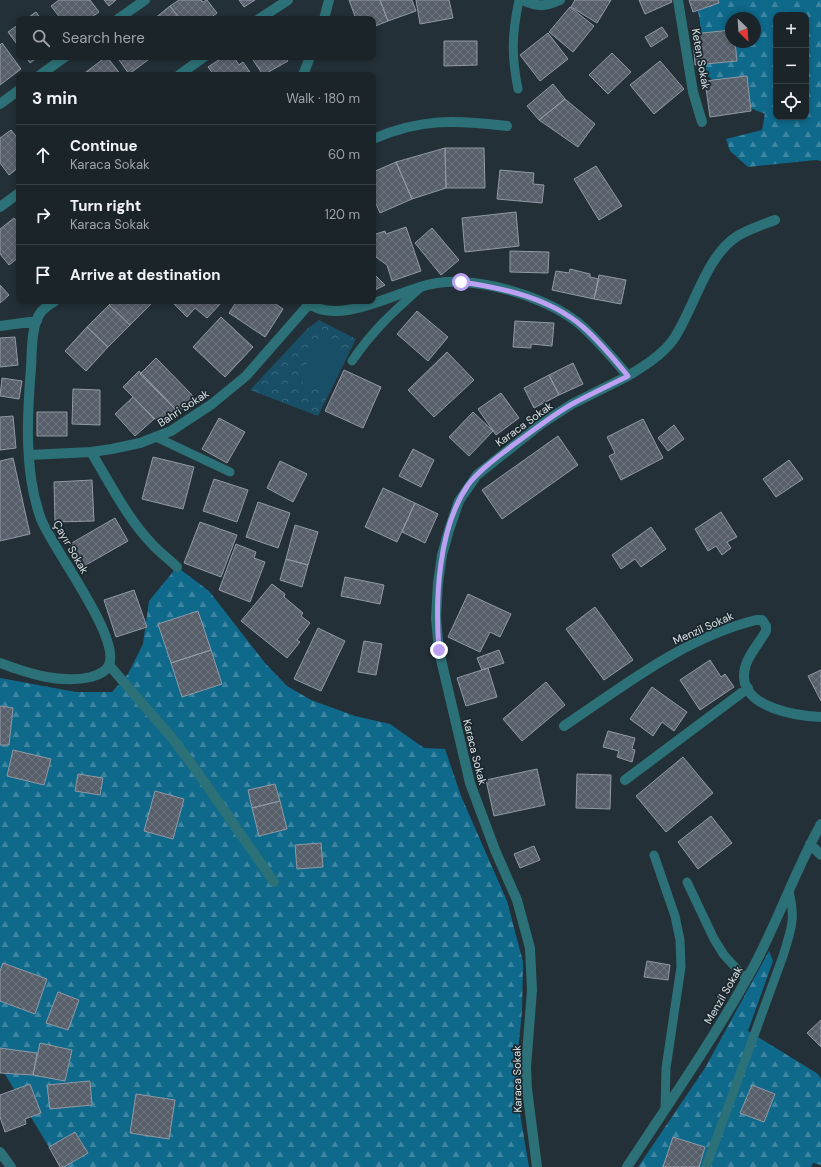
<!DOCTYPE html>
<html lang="en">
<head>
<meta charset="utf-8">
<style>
	:root { --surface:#1a2429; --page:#273035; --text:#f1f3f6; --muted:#9fa4a8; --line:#384146 }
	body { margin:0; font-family:"DM Sans",sans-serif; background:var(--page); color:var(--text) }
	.controls { position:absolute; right:12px; top:12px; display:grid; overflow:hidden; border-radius:8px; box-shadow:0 2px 6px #0003 }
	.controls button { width:36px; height:36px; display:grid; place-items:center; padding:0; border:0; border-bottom:1px solid var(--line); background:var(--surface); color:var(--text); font:20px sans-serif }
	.compass { position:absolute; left:725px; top:12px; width:36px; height:36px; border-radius:50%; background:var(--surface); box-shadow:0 2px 6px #0003; rotate:155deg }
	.stop { position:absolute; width:12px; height:12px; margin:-9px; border:3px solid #bca0f2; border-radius:50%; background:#fff }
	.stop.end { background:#bca0f2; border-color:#fff; box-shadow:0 1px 4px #0008 }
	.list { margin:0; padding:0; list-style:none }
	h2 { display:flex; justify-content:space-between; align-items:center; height:52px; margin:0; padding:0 16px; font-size:17px }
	h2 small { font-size:13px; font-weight:400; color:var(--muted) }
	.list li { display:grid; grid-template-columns:26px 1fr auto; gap:12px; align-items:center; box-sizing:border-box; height:60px; padding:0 16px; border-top:1px solid var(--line) }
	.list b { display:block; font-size:15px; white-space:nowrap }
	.list p { margin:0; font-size:13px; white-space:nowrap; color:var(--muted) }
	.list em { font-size:13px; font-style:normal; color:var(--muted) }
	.icon { flex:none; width:22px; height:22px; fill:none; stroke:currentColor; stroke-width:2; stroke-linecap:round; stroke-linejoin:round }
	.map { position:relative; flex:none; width:821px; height:1167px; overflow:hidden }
	.search { position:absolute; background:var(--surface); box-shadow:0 2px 6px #0003; left:16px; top:16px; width:360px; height:44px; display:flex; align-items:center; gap:10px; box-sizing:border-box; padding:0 14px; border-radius:8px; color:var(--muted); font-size:15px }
	.panel { position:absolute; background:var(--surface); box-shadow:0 2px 6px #0003; left:16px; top:72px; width:360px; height:232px; border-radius:8px }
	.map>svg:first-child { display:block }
</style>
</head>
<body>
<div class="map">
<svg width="821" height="1167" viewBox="0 0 821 1167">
	<defs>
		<pattern id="forest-firs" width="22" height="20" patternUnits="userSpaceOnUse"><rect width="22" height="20" fill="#0f698b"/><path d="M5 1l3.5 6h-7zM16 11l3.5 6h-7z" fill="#3d85a1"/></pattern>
		<pattern id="park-crowns" width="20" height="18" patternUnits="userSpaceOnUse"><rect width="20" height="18" fill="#194f66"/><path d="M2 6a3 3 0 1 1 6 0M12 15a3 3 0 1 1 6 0" fill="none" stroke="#3a687c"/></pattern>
		<pattern id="building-cross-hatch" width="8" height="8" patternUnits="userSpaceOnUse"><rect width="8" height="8" fill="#575f6b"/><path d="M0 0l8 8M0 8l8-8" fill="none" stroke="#6f7680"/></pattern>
	</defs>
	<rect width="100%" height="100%" fill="#233037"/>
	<path fill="url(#forest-firs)" fill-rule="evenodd" d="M694 0H821V161L816 160 748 167 730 151 726 139 762 130 765 114 740 104 707 75 699 16ZM776 15H806V117H776ZM731 18H755V42H731Z
		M177 567 209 591 265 663 287 686 311 700 355 716 390 724 424 748 445 749 461 796 507 901 523 962 522 1011 517 1061 520 1114 529 1167H64L49 1147 0 1066V678L76 692H112L128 674 143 644 149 601Z
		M769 951 773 961 748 1031 818 1074 821 1079V1165L813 1163 811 1167H638L705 1068Z"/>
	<path fill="url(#park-crowns)" d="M319 320 356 339 318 416 250 390 308 328Z"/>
	<path fill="#194f66" d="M319 338 349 352 329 394 299 380Z"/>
	<path fill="url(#building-cross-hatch)" stroke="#9099a5" d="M59 0H90L99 12 89 19H61L51 6Z
		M104 0H116L109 6Z
		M179 0H201L203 2 207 0 217 13 209 19H180L170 6Z
		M239 0H255L244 7Z
		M349 0H380L388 21 373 27V19H356Z
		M380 0H412L416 11 388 21Z
		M416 0H449L453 18 420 24Z
		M575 0H611L597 23 571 7Z
		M639 0H671L672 2 645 14Z
		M689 0H718L719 3 693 12Z
		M170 6 180 19H154Z
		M570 7 594 26 573 52 549 32Z
		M36 12 41 19H26Z
		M19 24V47L8 32Z
		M662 27 668 36 651 47 645 37Z
		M731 30V42H735L737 61 695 65 693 34Z
		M548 33 568 59 540 81 520 55Z
		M444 41H477V65L444 66Z
		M2 43 21 69 0 85V45Z
		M612 53 631 72 608 94 589 75Z
		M26 57H38L30 63Z
		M107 57 121 75H82L106 57Z
		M117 57H152L129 74Z
		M223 57H234L239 65 243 62 252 75H214L208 67Z
		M251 57H285L288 61 263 75Z
		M660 61 684 89 654 114 630 85Z
		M747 76 751 111 710 117 705 81Z
		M553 84 565 99 539 120 527 106Z
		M565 99 595 124 578 147 539 120Z
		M11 130 19 140V167L9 175 0 163V138Z
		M445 148H484L485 188H446Z
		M445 148 446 188 412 199 396 162Z
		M396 162 412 199 380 213 373 197V172Z
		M596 166 622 206 599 220 574 179Z
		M500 170 534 173 533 184 544 185 542 203 497 199Z
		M516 212 519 246 465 252 462 218Z
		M14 218 19 224V257L9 265 0 254V229Z
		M406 227 421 271 392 281 387 265 373 255V235L385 231 386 234Z
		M432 228 459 260 441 275 415 243Z
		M510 251 549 252 548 273 510 272Z
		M570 269 590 274V277L599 279 594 299 552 290 556 271 569 273Z
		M373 273 385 285 373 291Z
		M599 275 626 280 621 304 594 299Z
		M0 285 9 295 0 303Z
		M113 301H154L130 325 109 305Z
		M177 301H221L222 302 207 318 195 308 187 317 174 304Z
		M237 301H271L283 309 265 337 229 313Z
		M109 305 130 325 108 347 87 327Z
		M417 311 448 337 428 361 397 334Z
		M221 317 253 347 225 377 193 347Z
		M515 321 554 323 552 346 531 344V348L513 347Z
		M87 327 108 347 86 371 65 351Z
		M15 337 18 365 0 367V338Z
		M447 352 474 380 434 417 408 390Z
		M156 358 194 397 178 412 140 374Z
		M573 363 583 384 559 395 549 375Z
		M344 370 381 387 363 428 325 411Z
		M139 371 178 412 163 427 123 387Z
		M549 375 559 395 534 408 524 388Z
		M2 378 22 381 19 399 0 396Z
		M73 389 100 390V425L72 424Z
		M501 393 519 418 496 435 478 409Z
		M133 397 154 419 135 436 115 414Z
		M37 412H67V436H37Z
		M473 412 493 431 469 456 449 437Z
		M13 416 16 448 0 450V417Z
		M219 418 245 432 227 463 202 449Z
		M643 419 663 458 621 480 609 456 615 453 607 437Z
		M674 425 684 439 668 451 658 438Z
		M558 436 578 465 502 519 482 490Z
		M413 449 434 460 421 487 399 476Z
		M153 457 194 467 183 509 142 499Z
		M13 458 30 534 0 541V461Z
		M789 460 803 479 776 497 763 479Z
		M280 461 307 474 293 502 267 488Z
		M214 479 248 490 237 522 203 511Z
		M92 480 94 521 55 522 54 482Z
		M383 488 415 503 397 542 365 527Z
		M258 502 290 513 278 548 246 537Z
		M415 503 438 514 425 543 402 532Z
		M721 512 737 537 727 542 731 548 722 555 716 546 708 551 695 529Z
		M115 518 128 541 84 566 70 544Z
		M200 522 237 535 221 577 184 563Z
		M295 525 318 532 308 565 286 559Z
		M651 527 666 549 641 567 635 559 621 569 612 555Z
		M236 544 256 552 254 558 265 562 250 602 219 590Z
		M286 559 308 565 302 587 280 580Z
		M345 577 384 585 380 604 341 596Z
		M272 584 285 594 284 597 303 613 301 616 310 623 297 640 300 642 287 658 241 621Z
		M134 590 147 627 116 637 104 600Z
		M468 594 511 614 500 637 490 632 480 652 448 637Z
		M595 607 633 660 604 680 566 629Z
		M198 611 211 650 171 663 158 624Z
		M318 628 345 641 321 691 294 679Z
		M364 641 382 644 376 675 358 672Z
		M211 650 222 684 182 697 171 663Z
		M499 650 504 663 482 670 477 658Z
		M710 660 721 677 725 674 734 687 700 710 680 680Z
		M488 668 497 697 466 706 457 678Z
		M821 670V701L808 676Z
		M546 682 565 705 522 741 503 719Z
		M652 687 687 712 674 731 662 722 653 736 630 719Z
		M0 706 13 708 9 745H0Z
		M608 731 635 738 632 749 635 750 632 762 617 757 619 751 603 747Z
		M13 750 51 759 44 785 7 776Z
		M683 757 713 793 666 832 636 796Z
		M537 769 545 805 494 816 486 780Z
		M78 774 103 778 100 795 75 791Z
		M577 774 611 775 610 809 576 808Z
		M275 784 280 801 252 808 248 790Z
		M155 791 184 799 173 839 144 831Z
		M280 801 287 829 259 836 252 808Z
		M711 816 732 843 698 869 678 842Z
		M321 843 323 867 297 869 295 845Z
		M534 846 540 860 520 868 514 854Z
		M647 961 670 965 668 980 644 977Z
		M3 963 47 979 35 1014 0 1001V971Z
		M58 992 79 1000 68 1030 46 1023Z
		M821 1020V1047L807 1033Z
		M40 1043 72 1050 65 1081 33 1075Z
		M0 1048 37 1053 33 1075 0 1073Z
		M90 1081 92 1105 50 1109 47 1085Z
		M30 1084 41 1113 25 1119 26 1124 5 1132 0 1117V1095Z
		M752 1085 775 1094 764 1122 740 1113Z
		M136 1094 175 1100 169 1139 130 1133Z
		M75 1132 88 1153 64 1167H60L49 1147Z
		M673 1137 705 1147 699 1167H663Z"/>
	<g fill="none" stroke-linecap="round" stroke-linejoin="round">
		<path stroke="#2c7177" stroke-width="9" d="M518 89C511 54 512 34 519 0
			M352 361C373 330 392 313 420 288
			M158 438 230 472
			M654 855 675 916 680 940 681 967 666 1068 665 1109
			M687 882 714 939 724 955 746 979
			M706 1167 783 956C791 930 796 919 789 892"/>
		<path stroke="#2c7177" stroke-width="10" d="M522 0C538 7 544 7 560 0
			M678 0 693 92 702 122
			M118 19 145 0
			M259 19 288 0
			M324 19 329 0
			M40 75 65 57
			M179 75 204 57
			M303 75 310 57
			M0 104 19 90
			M373 139C421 118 456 120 507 126
			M0 207 19 193
			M307 301C332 327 392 295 420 287 433 283 448 281 462 282 500 284 554 301 583 327 599 342 614 359 628 376L572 404 541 424 477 475 459 501 449 530 442 555 438 583 436 618 439 651 470 783 495 850 517 900 530 948 532 990 526 1067 527 1089 537 1167
			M0 326 37 321
			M628 376C644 366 661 356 673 340 694 309 705 258 736 237 748 229 762 225 775 220
			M91 452C110 483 127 518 152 544 159 552 169 559 177 567
			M29 455 91 452 112 449 140 443 171 431 212 404 246 376 310 303
			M0 663C29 674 61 684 91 677 98 675 106 672 109 665 121 637 52 548 41 519 24 473 27 416 31 368 32 353 31 324 41 312 44 308 51 304 55 301
			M109 665 172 738 196 770 274 882
			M564 726C625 685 684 638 756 620H762L766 626V631C759 644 744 659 744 675 743 708 797 716 821 717
			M625 780 748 688
			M810 844 821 855
			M0 1152 11 1167
			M627 1167C671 1100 717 1034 755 964 779 918 796 869 821 824"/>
	</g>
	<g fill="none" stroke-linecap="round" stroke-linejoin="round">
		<path stroke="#bca0f2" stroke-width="5" d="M439 650C435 600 438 528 468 485 480 469 498 457 513 445 533 431 552 415 574 403 591 394 610 385 628 376 614 359 599 341 583 327 550 298 503 288 461 282"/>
	</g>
	<g text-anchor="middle" stroke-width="3.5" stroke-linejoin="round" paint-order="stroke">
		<g font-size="11" fill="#dbe3e7" stroke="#1a272d">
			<text transform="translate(701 59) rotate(80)" y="4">Keten Sokak</text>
			<text transform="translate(183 408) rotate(-33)" y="4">Bahri Sokak</text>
			<text transform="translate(524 424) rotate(-36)" y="4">Karaca Sokak</text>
			<text transform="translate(71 547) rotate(60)" y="4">Çayır Sokak</text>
			<text transform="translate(703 628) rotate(-24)" y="4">Menzil Sokak</text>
			<text transform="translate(475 752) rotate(76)" y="4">Karaca Sokak</text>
			<text transform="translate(723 995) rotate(-60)" y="4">Menzil Sokak</text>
			<text transform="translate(517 1079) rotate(-91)" y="4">Karaca Sokak</text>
		</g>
	</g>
</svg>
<div class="controls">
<button>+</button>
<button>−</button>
<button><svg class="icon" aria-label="locate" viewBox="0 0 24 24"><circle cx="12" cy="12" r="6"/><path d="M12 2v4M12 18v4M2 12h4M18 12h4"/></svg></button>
</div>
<svg class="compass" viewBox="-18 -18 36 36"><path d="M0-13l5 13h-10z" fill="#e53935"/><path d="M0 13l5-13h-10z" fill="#9fa4a8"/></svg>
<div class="stop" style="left:461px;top:282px"></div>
<div class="stop end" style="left:439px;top:650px"></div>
<div class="search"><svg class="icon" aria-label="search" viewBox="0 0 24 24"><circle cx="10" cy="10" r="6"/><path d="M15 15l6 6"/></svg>Search here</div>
<section class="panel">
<h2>3 min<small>Walk · 180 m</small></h2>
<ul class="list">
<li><svg class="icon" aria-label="ahead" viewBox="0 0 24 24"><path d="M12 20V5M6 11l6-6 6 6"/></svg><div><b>Continue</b><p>Karaca Sokak</p></div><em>60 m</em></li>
<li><svg class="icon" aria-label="right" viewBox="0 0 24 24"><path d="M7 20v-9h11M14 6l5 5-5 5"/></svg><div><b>Turn right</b><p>Karaca Sokak</p></div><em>120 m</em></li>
<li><svg class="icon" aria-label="arrive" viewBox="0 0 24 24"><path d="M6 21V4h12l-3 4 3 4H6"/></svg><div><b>Arrive at destination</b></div></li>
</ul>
</section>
</div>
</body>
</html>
